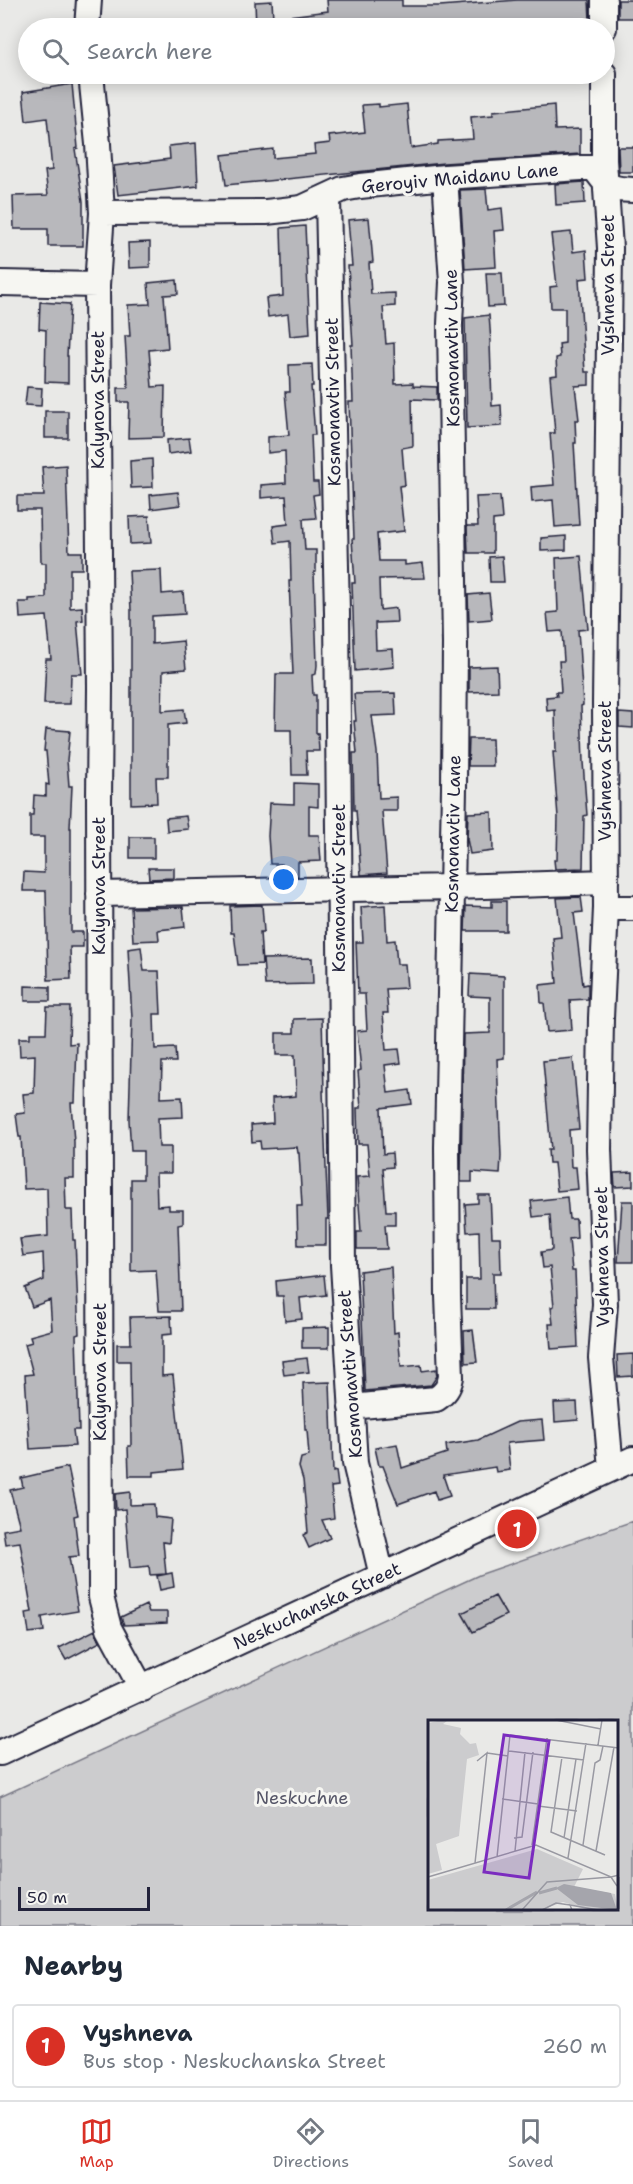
<!DOCTYPE html>
<html lang="en">
<head>
<meta charset="utf-8">
<style>
	:root { --surface:#fff; --page:#f6f6f7; --text:#1f2937; --muted:#747a83; --line:#e0e1e3; --accent:#d93025 }
	body { margin:0; font-family:"Shantell Sans",sans-serif; background:var(--page); color:var(--text) }
	.scale { position:absolute; left:18px; bottom:15px; width:132px; box-sizing:border-box; padding-left:6px; border:3px solid #22223b; border-top:0; font-size:16px; line-height:21px; white-space:nowrap; color:#22223b; -webkit-text-stroke:4px #f6f6f2; paint-order:stroke }
	.you { position:absolute; left:284px; top:880px; width:21px; height:21px; margin:-15px; border:4px solid #fff; border-radius:50%; background:#1a73e8; box-shadow:0 0 0 9px #1a73e833 }
	.badge { display:grid; place-items:center; width:39px; height:39px; border-radius:50%; background:var(--accent); color:#fff; font-size:20px; font-weight:700 }
	.pin { position:absolute; translate:-50% -50%; border:3px solid #fff; box-shadow:0 2px 6px #0006 }
	.list { margin:0; padding:0; list-style:none }
	h2 { display:flex; justify-content:space-between; align-items:center; height:78px; margin:0; padding:0 24px; font-size:26px }
	h2 small { font-size:20px; font-weight:400; color:var(--muted) }
	.list li { display:grid; grid-template-columns:39px 1fr auto; gap:18px; align-items:center; box-sizing:border-box; height:84px; margin:0 12px 12px; padding:0 12px; border:2px solid var(--line); border-radius:6px }
	.list b { display:block; font-size:22px; white-space:nowrap }
	.list p { margin:0; font-size:20px; white-space:nowrap; color:var(--muted) }
	.list em { font-size:20px; font-style:normal; color:var(--muted) }
	.icon { flex:none; width:33px; height:33px; fill:none; stroke:currentColor; stroke-width:2; stroke-linecap:round; stroke-linejoin:round }
	.map { position:relative; flex:none; width:633px; height:1926px; overflow:hidden }
	.search { position:absolute; background:var(--surface); box-shadow:0 3px 15px #0003; left:18px; right:18px; top:18px; height:66px; display:flex; align-items:center; gap:15px; box-sizing:border-box; padding:0 21px; border-radius:33px; color:var(--muted); font-size:22px }
	.sheet { height:174px; background:var(--surface) }
	nav { display:flex; justify-content:space-around; align-items:center; box-sizing:border-box; height:84px; border-top:2px solid var(--line); background:var(--surface); font-size:16px; color:var(--muted) }
	nav a { display:grid; justify-items:center; gap:3px }
	nav .on { color:var(--accent) }
	.map>svg:first-child { display:block }
</style>
</head>
<body>
<div class="map">
<svg width="633" height="1926" viewBox="0 0 633 1926">
	<rect width="100%" height="100%" fill="#e9e9e7"/>
	<filter id="ink" filterUnits="userSpaceOnUse"><feTurbulence type="fractalNoise" baseFrequency=".0167" numOctaves="2"/><feDisplacementMap in="SourceGraphic" scale="12" xChannelSelector="R" yChannelSelector="G"/><feConvolveMatrix kernelMatrix="1 2 1 2 8 2 1 2 1" color-interpolation-filters="sRGB"/></filter>
	<g filter="url(#ink)">
		<path fill="#ccccce" stroke="#777784" stroke-width="1.5" fill-rule="evenodd" d="M633 1521V1926H0V1797L479 1575ZM429 1722H616V1910H429Z"/>
		<path fill="#b8b8bc" stroke="#22223b" stroke-width="1.5" d="M327 0H402V6H440L517 0H589L590 20 555 23V26L529 28 528 23 495 26 468 25 436 28H256L255 2 272 1 273 18 328 11Z
			M618 0H633V18H618Z
			M72 84 78 148 75 149 83 201V246H48V229H14L13 196 48 195 45 171 52 170 47 118 26 121 23 92Z
			M379 104V107L407 104 411 148 438 144V141L473 139 471 117 493 115V111L554 105 555 130 580 129V154L444 163 226 185 222 155 273 149V158L315 154 314 145 330 143 329 136 365 132 362 105Z
			M196 143 198 186 118 195 114 166 170 159 169 146Z
			M618 147H633V172H619Z
			M584 182 585 203 556 205 555 184Z
			M486 189 488 210 502 208 504 230 494 231 496 267 465 269 460 190Z
			M369 218 373 262 369 263 371 294 395 293V306L383 307 386 344 394 343 395 384 413 383V386L437 387V400L412 399 413 446 402 448 405 485 399 486 404 531 377 534 379 561H405V565L423 563 425 578 379 579 380 610 396 608 397 622 375 623 376 650 393 649 394 667 355 671 352 583H355L352 539H354L349 402H353L351 345H353L348 266H352L348 220Z
			M305 226 310 334 290 336 288 314 268 317 266 298 283 296 281 228Z
			M571 232 573 252 586 250 588 278 579 279 585 372H589V385L575 386 579 420H575L576 443H574L579 525 555 527 553 500 532 502 531 487 554 485 550 433H555L550 376 557 375 556 358 560 357 559 344 565 343V308H551L550 287 557 286 551 234Z
			M150 242V267L129 268 128 243Z
			M486 273H502L504 306 488 307Z
			M177 280 178 294 164 295 168 348 149 350 152 387 165 386 164 437 128 438 129 402H118V388H128L125 336H130L128 305 150 304 148 283Z
			M40 302 70 304 67 356H68V383L45 382 46 330 39 329Z
			M489 315 491 342H490L492 406 501 405 502 426 467 428 465 318Z
			M312 364 313 386H311L315 435H311L313 482H318L319 494 313 495 316 518 303 519 305 550H316V572H314L317 665 316 674 312 675 313 695H316V733H318L319 751H306L307 775H292L291 730H275L276 674H293L289 581H291L290 541 275 543 273 526 288 524 286 496 261 498V485L286 483 285 451 268 453V437L289 435 285 392H290L289 365Z
			M27 387 42 388 41 406 25 405Z
			M45 411H68V438H45Z
			M189 438 191 451 168 454 167 440Z
			M152 459 153 487 131 488 130 461Z
			M66 465 69 552H82V569H70V608L82 607 83 620 77 621 82 674H71L70 704H44L46 659H51L47 616 20 618 19 602H29V599L46 598V563H41L40 510H17V496H44L42 467Z
			M178 492 180 505 151 509 150 495Z
			M500 496 502 519 493 520V553H468L467 526H478L476 497Z
			M149 516 151 543 130 544 129 517Z
			M566 536V550L541 551V538Z
			M502 556 504 582H490L489 557Z
			M581 556 588 629 578 630 583 705 581 706 583 762 587 815 584 816 583 868 555 869 554 860H557L558 817 553 752H556L555 710 547 711 546 697 557 696 556 692H561L559 661H564L562 631 549 632 547 613 558 612 556 558Z
			M161 570 162 594 183 592 185 614 152 616V644L183 641 186 669 163 671 162 711 184 709 186 723 168 725V777H156L157 803 131 804V610L129 571Z
			M489 593 492 619 469 621 468 595Z
			M497 666 498 691 469 692V667Z
			M395 693 396 715 372 716 377 752 379 798 397 797V811H382L387 873 361 875 356 810H354L353 753H357L354 721H356L354 694Z
			M619 713 633 714V728L619 727Z
			M46 729 70 731 67 760 69 786H72L70 828H71V932H83V947H70L71 979 48 980 46 891H23L24 872 44 873V837H30V815H33L34 795 46 796V784L49 785 46 751H44Z
			M469 739H492L493 766H468Z
			M294 783 318 784V807L309 806V835H319L321 861 298 862V876H281V864H270L268 836 270 803 294 804Z
			M492 812 493 851 470 854 467 839 468 813Z
			M186 816 188 829 167 831 166 818Z
			M130 837H154V858H130Z
			M148 868H174V878L149 879Z
			M581 897 583 912 574 913 583 985 588 984V999L570 1000 572 1030 547 1032 544 1003H541L540 985 557 983 553 938 561 937 557 898Z
			M492 901H506V931H465L466 906 492 907Z
			M262 905 264 932H260L262 964 238 965 234 933H231L230 906Z
			M385 905 387 941 395 940 397 964H405L407 988 386 989 388 1013H383L386 1050 399 1049 401 1063 385 1065 388 1093 410 1090 412 1104 381 1108 383 1154 392 1153 393 1167 383 1168 386 1211H395V1225H385L387 1249H357V1232H361L357 1177 370 1176 367 1144H358L357 1108H361L358 1071 361 1070 357 1031 367 1030 365 994H358L356 942H363L361 907Z
			M183 907 185 927 158 930 159 940 133 941 131 908Z
			M141 947 144 971H159L161 1014H154L155 1049 175 1048 176 1062H162L161 1098 182 1097 183 1117 158 1118 159 1147H171V1173H156L157 1206 169 1205V1210H183V1224L178 1225 181 1311H159L156 1270 131 1271V1179H143V1151H131L129 1120 132 1018 128 949Z
			M312 958 313 984 265 985 263 959Z
			M470 974 504 976V1058L497 1059 501 1156 500 1174 472 1172V1182H461L463 1034 490 1033V997L469 996Z
			M25 986 50 987V1001H25Z
			M47 1007H70L69 1044 77 1043 75 1103H71L74 1142V1178H65L66 1210H72L73 1240H75L79 1334 76 1335 79 1430H73L75 1446 30 1449 25 1375 33 1374 25 1344 32 1342 30 1336 52 1330 50 1300 32 1307 25 1288 44 1280 43 1253 23 1256 20 1239 48 1236 47 1188 24 1189 21 1137H19L16 1114 25 1113 23 1094 34 1093 35 1055 20 1056 19 1038H30V1033H46Z
			M322 1018 324 1091H323L328 1219H326V1245H298L297 1206H302L299 1153H298L297 1147 261 1149 260 1141 252 1142 251 1125 273 1123 272 1098 296 1096 295 1055H276V1033H294V1019Z
			M573 1058 579 1129 569 1130 571 1167H576L578 1189 557 1191 554 1163H549L548 1150H551L543 1061Z
			M633 1172V1186L615 1187 614 1173Z
			M478 1195H490L492 1237H500L501 1273H493L494 1309H466V1279H480L479 1231 467 1232 465 1204 478 1203Z
			M567 1197 569 1219H576L577 1238 569 1239 572 1271H575L578 1347 551 1349 549 1324H553L551 1307 554 1306 550 1267 543 1268 541 1252 552 1250 550 1215 533 1217 531 1201Z
			M622 1201H633V1262H618Z
			M391 1267 394 1333 398 1332 401 1367 421 1365 422 1371 436 1369 437 1376 431 1385 365 1391 360 1271Z
			M324 1275 326 1295 300 1298 302 1319 285 1321 283 1296H277L276 1281Z
			M171 1316 172 1334 162 1335V1376L173 1375 183 1469 154 1472V1476H129L128 1446H131L130 1361H117V1344H131L130 1317Z
			M329 1327V1348H302V1328Z
			M473 1330 477 1362 465 1363 464 1331Z
			M633 1354V1376L618 1377 617 1355Z
			M307 1358 309 1372 284 1375 282 1361Z
			M330 1382 333 1472 336 1471 338 1486 331 1487 334 1518 322 1520 330 1538 309 1548 303 1535 308 1532 303 1480 299 1467 301 1458 309 1456 307 1430H305L303 1383Z
			M577 1402 578 1420 555 1422 554 1403Z
			M542 1420 544 1440 507 1443 510 1470 496 1472 495 1467 443 1475 450 1496 437 1500 434 1491 398 1504 383 1466H379L375 1448 397 1444 402 1468 447 1453 446 1445 478 1440 517 1422Z
			M68 1467 78 1515 74 1516 79 1556 69 1557 78 1611 42 1617 44 1631 29 1633 26 1613 32 1612 20 1542 5 1544 3 1530 20 1527 10 1490 23 1487 21 1478Z
			M130 1492V1505L154 1504 155 1517 171 1519 169 1543 163 1542 166 1574 150 1575 149 1566 130 1568 125 1509 116 1510 115 1494Z
			M172 1573 174 1587 160 1590 157 1576Z
			M495 1596 506 1615 473 1632 462 1613Z
			M146 1605 149 1612H167V1623L124 1625 121 1617Z
			M95 1630 100 1642 66 1660 59 1648Z"/>
		<g fill="none" stroke-linecap="round" stroke-linejoin="round">
			<g stroke="#22223b" stroke-width="28">
				<path id="minor" d="M604 0V28
					M87 28 89 0
					M91 74 98 144 102 213 97 285 100 688 99 799 101 1597 109 1628 142 1689
					M604 74V160L610 248 605 704 606 908 601 1018 599 1149 605 1304 601 1358 611 1468
					M328 198 337 613 343 1265 355 1463 382 1576
					M102 213 266 212 302 208 343 189 360 186 445 177 581 168H594C608 187 609 189 633 190
					M0 283 97 285
					M99 894 452 887 606 882
					M606 908H633
					M351 1407 436 1399C445 1393 449 1388 451 1377L448 1296 447 1147 454 788 455 644 450 324 452 282 445 177
					M0 1753 633 1459"/>
			</g>
			<use href="#minor" stroke="#f6f6f2" stroke-width="24"/>
		</g>
	</g>
	<g text-anchor="middle" stroke-width="6" stroke-linejoin="round" paint-order="stroke">
		<g font-size="18" fill="#22223b" stroke="#f6f6f2">
			<text transform="translate(460 178) rotate(-5)" y="6">Geroyiv Maidanu Lane</text>
			<text transform="translate(608 285) rotate(-90)" y="6">Vyshneva Street</text>
			<text transform="translate(452 348) rotate(-91)" y="6">Kosmonavtiv Lane</text>
			<text transform="translate(98 400) rotate(-90)" y="6">Kalynova Street</text>
			<text transform="translate(333 402) rotate(-91)" y="6">Kosmonavtiv Street</text>
			<text transform="translate(605 771) rotate(-90)" y="6">Vyshneva Street</text>
			<text transform="translate(453 834) rotate(-89)" y="6">Kosmonavtiv Lane</text>
			<text transform="translate(99 886) rotate(-90)" y="6">Kalynova Street</text>
			<text transform="translate(339 888) rotate(-90)" y="6">Kosmonavtiv Street</text>
			<text transform="translate(602 1257) rotate(-91)" y="6">Vyshneva Street</text>
			<text transform="translate(100 1372) rotate(-90)" y="6">Kalynova Street</text>
			<text transform="translate(350 1374) rotate(-94)" y="6">Kosmonavtiv Street</text>
			<text transform="translate(317 1606) rotate(-25)" y="6">Neskuchanska Street</text>
		</g>
		<g font-size="18" fill="#555567" stroke="#f6f6f2">
			<text x="302" y="1804">Neskuchne</text>
		</g>
	</g>
	<g transform="translate(428 1720)">
		<rect width="190" height="190" fill="#e9e9e7"/>
		<path d="M15 0 19 1 15 4 33 8 32 14 42 24 48 23 51 35 39 39 31 116 8 124 14 150 0 154V3ZM109 129 155 149 146 167 187 174 190 190 154 188 135 182 113 190H0V160Z" fill="#ccccce"/>
		<path d="M136 164 183 173 189 190 150 185 128 168Z" fill="#a5a5ac"/>
		<path fill="none" stroke="#a5a5ac" stroke-width="3" d="M111 173 129 168M78 190 109 172"/>
		<path fill="none" stroke="#9999a2" stroke-width="1.5" d="M128 0 173 9M82 15 191 28M170 25 174 0M81 31 156 40M59 33 80 36M134 37 123 112 177 135M74 79 110 84M110 86 149 91M86 118 94 117 105 32M136 118 148 39M104 125 119 18M155 125 167 43 172 40 175 26M87 131 97 32M168 131 186 27M69 137 82 15M140 138 158 23M47 143 59 33 49 41M0 157 108 125 183 157 191 155M191 157V189M94 190 119 162 183 157 189 166M114 190 128 183 142 185M144 190 142 185 170 190"/>
		<path fill="#7b2cbf" fill-opacity="0.15" stroke="#7b2cbf" stroke-width="3" d="M76 15 121 21 101 158 56 152Z"/>
		<rect width="190" height="190" fill="none" stroke="#22223b" stroke-width="3"/>
	</g>
</svg>
<div class="scale">50 m</div>
<div class="you"></div>
<div class="pin badge" style="left:517px;top:1529px">1</div>
<div class="search"><svg class="icon" aria-label="search" viewBox="0 0 24 24"><circle cx="10" cy="10" r="6"/><path d="M15 15l6 6"/></svg>Search here</div>
</div>
<section class="sheet">
<h2>Nearby<small></small></h2>
<ul class="list">
<li><span class="badge">1</span><div><b>Vyshneva</b><p>Bus stop · Neskuchanska Street</p></div><em>260 m</em></li>
</ul>
</section>
<nav>
<a class="on"><svg class="icon" aria-label="map" viewBox="0 0 24 24"><path d="M3 6l6-2 6 2 6-2v14l-6 2-6-2-6 2zM9 4v14M15 6v14"/></svg>Map</a>
<a><svg class="icon" aria-label="directions" viewBox="0 0 24 24"><path d="M12 3l9 9-9 9-9-9zM9 14v-3h6M13 9l2 2-2 2"/></svg>Directions</a>
<a><svg class="icon" aria-label="saved" viewBox="0 0 24 24"><path d="M7 4h10v16l-5-4-5 4z"/></svg>Saved</a>
</nav>
</body>
</html>
